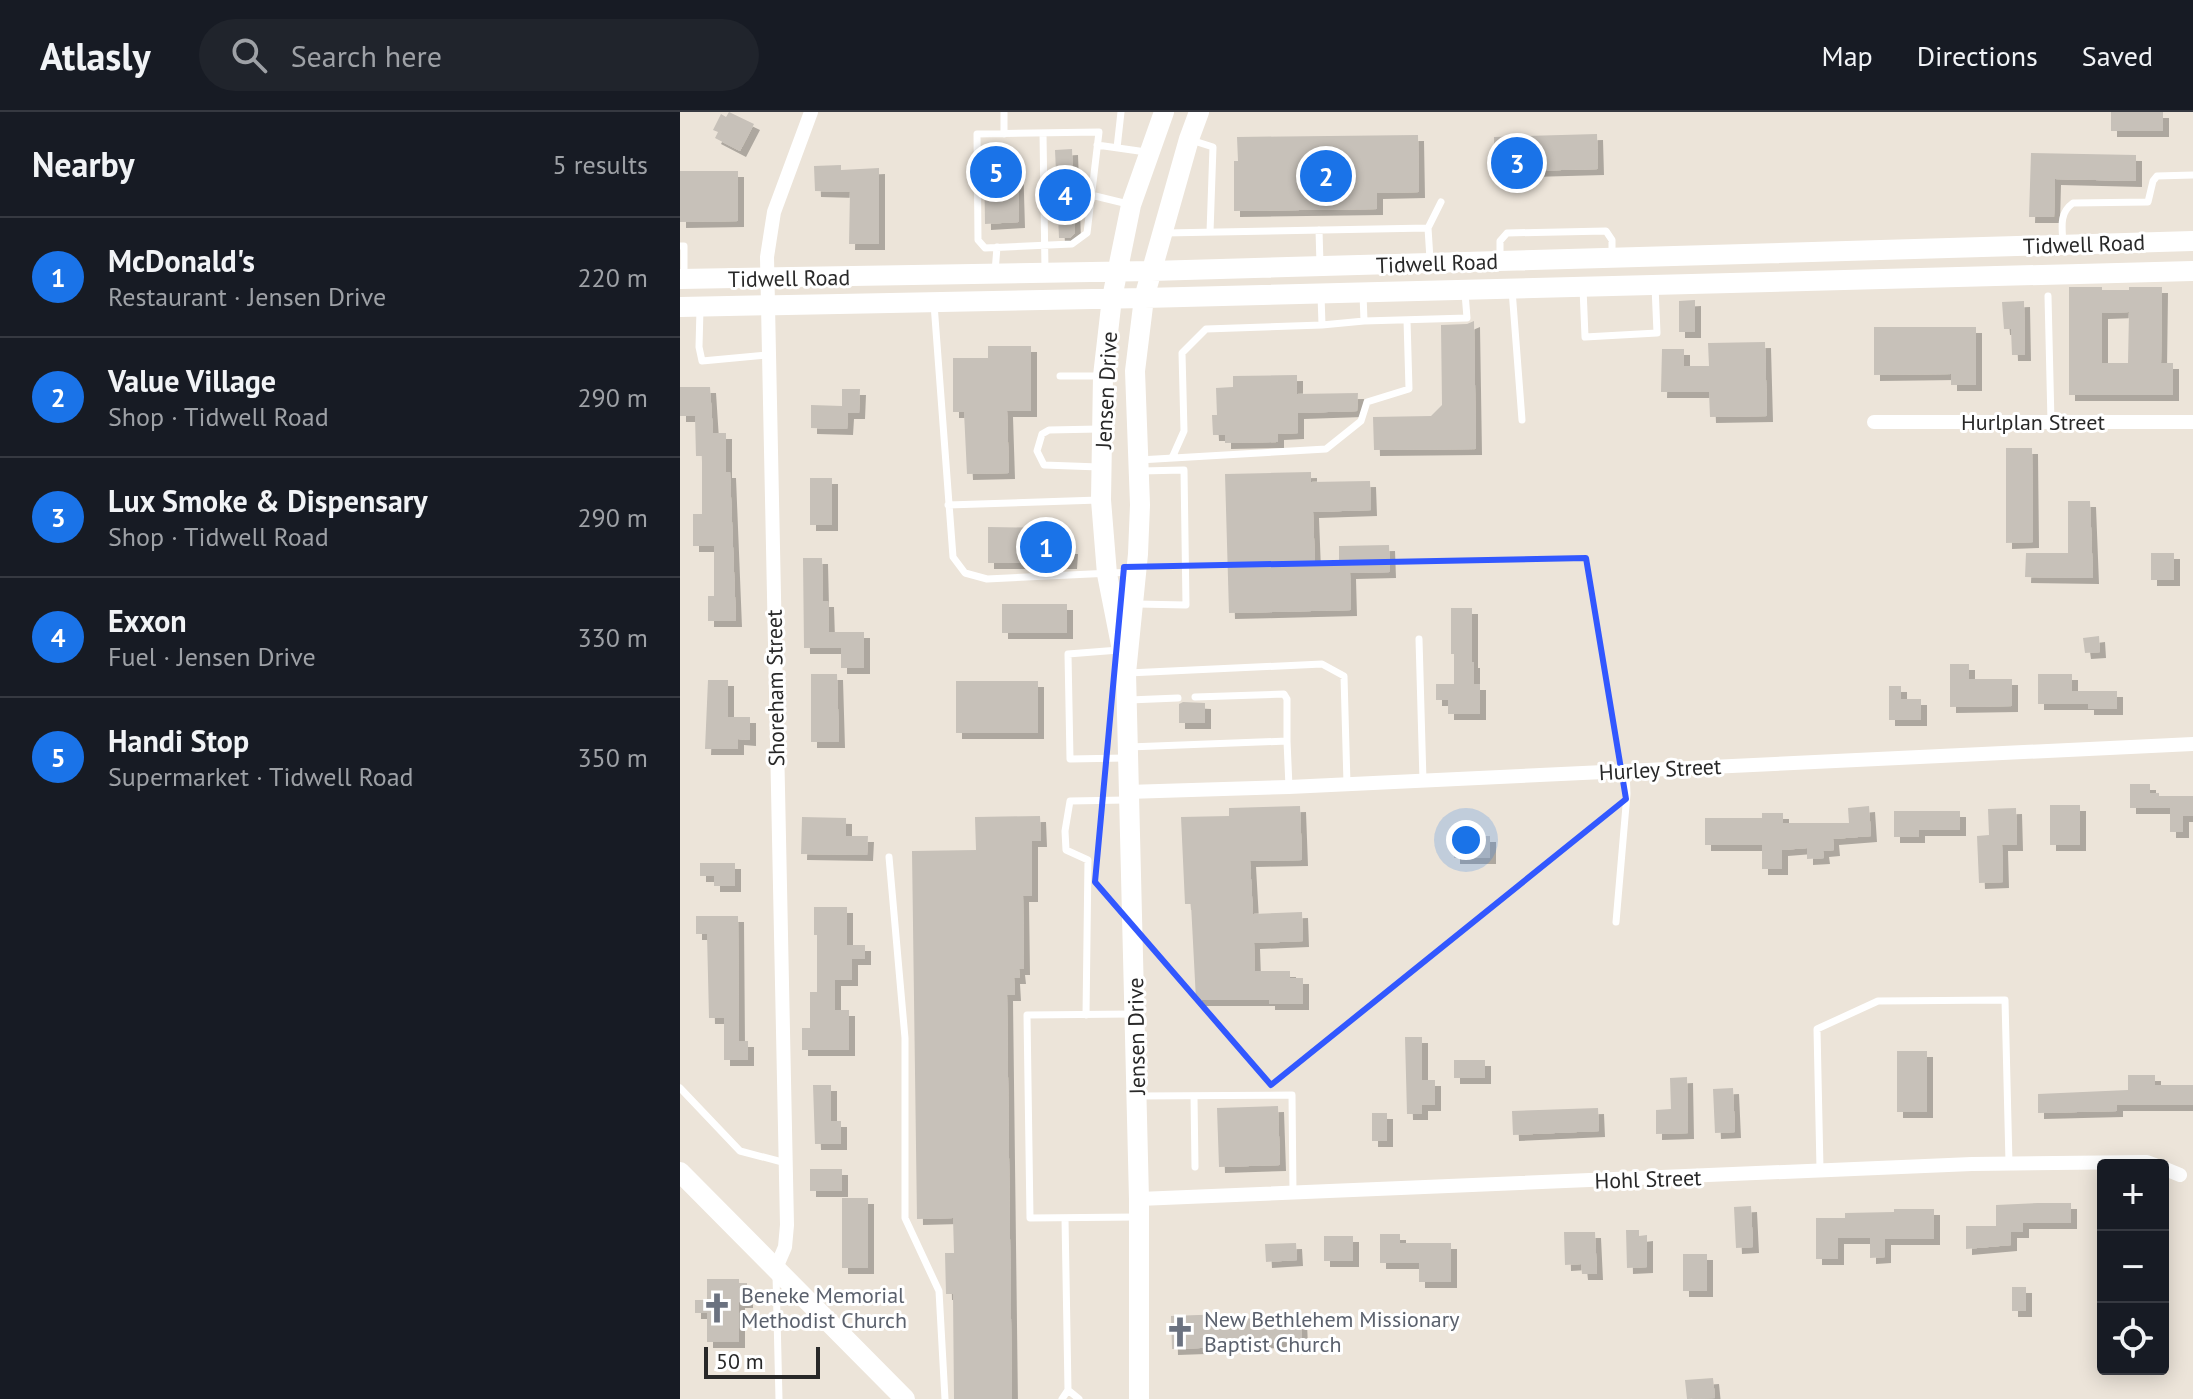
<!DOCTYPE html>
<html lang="en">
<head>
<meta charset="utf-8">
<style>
	:root { --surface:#171b24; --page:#20242c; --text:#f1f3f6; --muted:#9ea1a6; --line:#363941; --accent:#1a73e8 }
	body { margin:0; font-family:"PT Sans",sans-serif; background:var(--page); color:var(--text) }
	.controls { position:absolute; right:24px; bottom:24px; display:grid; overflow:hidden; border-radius:8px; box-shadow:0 4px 20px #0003 }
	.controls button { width:72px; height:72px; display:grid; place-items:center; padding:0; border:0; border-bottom:2px solid var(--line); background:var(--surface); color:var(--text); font:40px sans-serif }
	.scale { position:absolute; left:24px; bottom:20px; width:116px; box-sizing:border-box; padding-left:8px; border:4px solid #282828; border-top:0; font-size:22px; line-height:28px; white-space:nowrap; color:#282828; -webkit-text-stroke:6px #fff; paint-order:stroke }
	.you { position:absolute; left:786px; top:728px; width:28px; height:28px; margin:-20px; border:6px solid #fff; border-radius:50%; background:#1a73e8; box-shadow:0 0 0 12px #1a73e833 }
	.badge { display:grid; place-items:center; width:52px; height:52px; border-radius:50%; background:var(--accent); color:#fff; font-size:26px; font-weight:700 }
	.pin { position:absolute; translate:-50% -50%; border:4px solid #fff; box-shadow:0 2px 8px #0006 }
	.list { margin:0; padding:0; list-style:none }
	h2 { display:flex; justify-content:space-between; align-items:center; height:104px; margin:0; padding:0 32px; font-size:34px }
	h2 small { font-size:26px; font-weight:400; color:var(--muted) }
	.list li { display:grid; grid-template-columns:52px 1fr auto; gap:24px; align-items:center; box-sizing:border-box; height:120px; padding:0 32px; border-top:2px solid var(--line) }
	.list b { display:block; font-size:30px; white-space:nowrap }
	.list p { margin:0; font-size:26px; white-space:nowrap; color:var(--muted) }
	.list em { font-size:26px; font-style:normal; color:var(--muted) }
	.icon { flex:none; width:44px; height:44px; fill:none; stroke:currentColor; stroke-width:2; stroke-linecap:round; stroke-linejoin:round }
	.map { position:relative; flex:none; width:1513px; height:1287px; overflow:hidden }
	header { display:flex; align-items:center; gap:48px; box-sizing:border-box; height:112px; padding:0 40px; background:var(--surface); border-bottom:2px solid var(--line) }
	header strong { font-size:38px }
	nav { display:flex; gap:44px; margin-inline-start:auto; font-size:28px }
	.search { width:560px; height:72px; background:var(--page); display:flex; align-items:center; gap:20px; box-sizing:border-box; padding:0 28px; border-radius:44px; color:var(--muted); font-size:30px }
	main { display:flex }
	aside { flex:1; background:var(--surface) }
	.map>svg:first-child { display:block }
</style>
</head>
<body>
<header>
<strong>Atlasly</strong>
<div class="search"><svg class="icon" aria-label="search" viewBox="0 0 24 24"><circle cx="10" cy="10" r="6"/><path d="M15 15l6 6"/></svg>Search here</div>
<nav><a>Map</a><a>Directions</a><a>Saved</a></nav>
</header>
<main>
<aside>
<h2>Nearby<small>5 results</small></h2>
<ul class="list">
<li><span class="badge">1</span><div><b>McDonald's</b><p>Restaurant · Jensen Drive</p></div><em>220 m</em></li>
<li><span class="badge">2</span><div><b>Value Village</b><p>Shop · Tidwell Road</p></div><em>290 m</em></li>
<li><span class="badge">3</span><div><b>Lux Smoke &amp; Dispensary</b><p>Shop · Tidwell Road</p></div><em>290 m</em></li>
<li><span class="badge">4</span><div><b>Exxon</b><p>Fuel · Jensen Drive</p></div><em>330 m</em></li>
<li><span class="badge">5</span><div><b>Handi Stop</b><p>Supermarket · Tidwell Road</p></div><em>350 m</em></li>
</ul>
</aside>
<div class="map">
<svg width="1513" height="1287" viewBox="0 0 1513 1287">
	<defs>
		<filter id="shadow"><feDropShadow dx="6" dy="6" stdDeviation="0" flood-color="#0004"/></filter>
	</defs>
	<rect width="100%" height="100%" fill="#ece4d9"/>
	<path fill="#c7c1b9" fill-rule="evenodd" filter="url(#shadow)" d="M49 0 74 12 60 39 35 26 38 20 33 18 41 2 46 5Z
		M1431 0H1483V19H1431Z
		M917 22 918 57 815 60 814 25Z
		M738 23 739 80 697 81V97L554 99V49H558L557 25Z
		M392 37 395 121 390 126H379L375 38Z
		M1351 41 1456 43V69L1375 67 1374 105H1349Z
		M337 42 339 110 305 112 304 43Z
		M161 53V58L199 56V132H169L170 80 135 79 134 54Z
		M0 59H58V109L0 110Z
		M1389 175H1422V178H1449V175H1482L1481 251H1493V283H1389ZM1449 200 1448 251H1422V201Z
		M1015 188V220H999V189Z
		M1344 189 1345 243H1332L1331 217H1324L1322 190Z
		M794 209 796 337 694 338 693 305 751 304 762 293 761 213 787 212Z
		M1194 215H1296V273H1271V262L1194 263Z
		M1085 230 1087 304 1030 305 1029 280H981L982 237H1004V254H1029L1028 231Z
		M308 234H351V299H327L329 361 287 362 284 300H273V246H308Z
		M617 263V282L678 281 677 299 618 301V321L598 322V330L545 331V323H533L532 303H537L536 276 553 275V264Z
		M0 275H30L33 321H46V360H50L56 509H28V484H34V434H13V402H22V344H16L15 304H0Z
		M162 277H180L179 301H168L167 317 131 316V293L162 294Z
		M1326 336H1352L1353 430 1326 431Z
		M631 360V370L690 369 691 398 633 400 635 452H659V434L709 433 710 460 670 461 671 498 549 501 545 362Z
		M130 366H152V413H130Z
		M1388 389H1410L1413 466 1345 465 1346 441H1388Z
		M308 415 382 416V436H392L391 451H308Z
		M1471 441H1494V468H1471Z
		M123 446H142L143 489H148L149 520H184V556H161V536H124Z
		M322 492H387V521H322Z
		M771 496H792V550H794V572H800V602H768V588H756V572H774V542H771Z
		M1419 524 1420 540 1405 541 1403 526Z
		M1270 552H1289V567H1332V594L1270 595Z
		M131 562H157L159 630H131Z
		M1358 562H1392V579H1437V597H1408V592H1358Z
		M28 568H48V605H70V628L58 627V637H25Z
		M276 569H358V621H276Z
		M1209 574H1221V587H1241V608H1209Z
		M503 590 525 591V611H499V592Z
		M1450 672H1470V681H1479V684H1513V704H1503V720H1490V696H1450Z
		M1370 693H1400V733H1370Z
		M620 694 622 748 570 749 573 802 622 800 623 829 574 831 575 859H610V866H623V892H589V888H516L511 792H505L501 705 549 704V696Z
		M1189 694 1191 724 1153 727 1154 738 1143 739 1144 746 1127 747V736L1102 738V757H1082V733H1025V706H1082V701H1103V711H1169L1168 696Z
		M1336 696 1337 733H1322L1323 770 1299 771 1297 724 1309 723 1308 697Z
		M1214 699H1280V718H1239V725H1214Z
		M360 704 361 729H352V784H343L344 857H339L340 866H334L335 883H327L332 1287H274L273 1182H266L265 1141H274L273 1106 237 1107 232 739 296 738 295 705Z
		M122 705 166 706V724H188L187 743 121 742Z
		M774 724H810V746H774Z
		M20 751H55V774H34V764H20Z
		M134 795H167V833H185V847H172V868H155V898H169V938H122V916H130V880H137V823H134Z
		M16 804H58L59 929H68V948H44V906H29L27 822H16Z
		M725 925H742V968H755V993H742V1002H727Z
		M1217 939H1247V1000H1217Z
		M774 948H805V966H774Z
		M1448 963H1475V973H1513V993H1437V999L1358 1001V982L1448 978Z
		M1007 965 1008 1021 976 1022V998L991 997 990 966Z
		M133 973H151V1009H161V1032H135Z
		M1053 976 1055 1020 1035 1021 1033 977Z
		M598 994 600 1053 539 1055 537 996Z
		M918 996 919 1019 833 1023 832 999Z
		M692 1001H707V1029H692Z
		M130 1057H162V1079H130Z
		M162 1086H188V1156H162Z
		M1358 1091H1391V1111H1343V1120H1331V1133L1286 1137V1114H1316V1093Z
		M1071 1094 1073 1135 1056 1136 1054 1095Z
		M1214 1097H1254V1127H1205V1145L1190 1146V1126H1158V1147H1136V1106H1165V1101L1214 1100Z
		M946 1118H959V1124L967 1123V1155L947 1156Z
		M884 1120H915L917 1162H902L901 1152 885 1153Z
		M700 1122H720V1131H771V1170H739V1151H700Z
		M644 1124H673V1149H644Z
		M616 1131 617 1148 586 1150 585 1132Z
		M1003 1142H1027V1179H1003Z
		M27 1167H59V1171H67V1190H59V1230H27V1201H15V1188H27Z
		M1332 1175H1346V1199H1332Z
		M546 1202 547 1207 621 1205 622 1229 548 1232V1235L492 1237 491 1204Z
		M1033 1266 1035 1286 1007 1287 1005 1268Z"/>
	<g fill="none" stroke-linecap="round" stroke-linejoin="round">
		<path stroke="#fff" stroke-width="7" d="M324 0V22
			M419 20 407 121 392 132 305 136 298 128 297 22Z
			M363 21 365 159
			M511 28 533 35 530 120
			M417 33 466 40
			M437 36 441 0
			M411 83 448 92
			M748 116 761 90
			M639 118 640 152
			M484 121 748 116 750 147
			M1383 131C1382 115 1379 101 1393 91L1468 90 1473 69 1477 64 1513 63
			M0 134H4V164
			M820 147V129L827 121 926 119 932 128V146
			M315 160 317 135
			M903 176 905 225 977 221 975 174
			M832 178 842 308
			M683 182 684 209 787 206 785 181
			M641 183 642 213 684 209
			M1368 184 1371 310
			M254 192 273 445 285 461 307 467 453 460
			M20 197 19 235 22 249 87 243
			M380 264H422
			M419 317 369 318 362 322 357 339 364 353 419 355
			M492 346 504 319 502 241 526 217 642 213
			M459 348 646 337 681 309 687 290 729 277 727 208
			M268 393 419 388
			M457 492 506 493 504 358 461 359
			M739 527 743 669
			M439 538 388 542 390 647 445 646
			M448 561 642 552 664 564 667 672
			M515 585 604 582 607 587V629
			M449 588 498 586
			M449 635 607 629 609 675
			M209 745 225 926V1106L259 1179 265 1287
			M936 810 947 682 946 659
			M453 902 347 903 350 1106 457 1105
			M406 903 408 748 386 738 385 719 390 689 446 688
			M0 976 60 1039 106 1051
			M459 984 612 983 613 1081
			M514 984 515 1055
			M1140 1057 1137 917 1198 889 1325 888 1329 1051
			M96 1163 99 1287
			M388 1278 399 1287
			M382 1287 388 1278 385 1106"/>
		<path stroke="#fff" stroke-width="14" d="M1194 310H1513
			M447 680 609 675 1513 632
			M1483 1056 1500 1063
			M459 1087 1292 1052 1467 1050 1475 1053
			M96 1156 105 1135 107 1113 87 145 94 100 131 0"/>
		<path stroke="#fff" stroke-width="20" d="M0 167 471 159 1513 129
			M0 195 464 186 1513 159
			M442 538 427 462 421 388 423 264 432 186 451 93 484 0
			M0 1060 225 1287
			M459 1287V1087L446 561 458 442 460 393 455 259 464 186 509 27 519 0"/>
	</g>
	<path fill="none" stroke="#3258ff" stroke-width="6" stroke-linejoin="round" d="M906 446 946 687 591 973 415 770 444 455Z"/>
	<defs>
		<g id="church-bare" transform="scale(2.4)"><path d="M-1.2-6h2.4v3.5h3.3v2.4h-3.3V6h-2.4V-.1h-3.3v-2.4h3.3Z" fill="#6b7280" stroke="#fff" stroke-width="2.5" paint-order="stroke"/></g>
	</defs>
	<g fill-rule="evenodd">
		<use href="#church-bare" x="37" y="1196"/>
		<use href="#church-bare" x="500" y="1220"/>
	</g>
	<g text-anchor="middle" stroke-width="6" stroke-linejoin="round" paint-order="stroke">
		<g font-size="22" fill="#282828" stroke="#fff">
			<text transform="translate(1404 132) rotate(-2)" y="8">Tidwell Road</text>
			<text transform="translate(757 151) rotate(-2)" y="8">Tidwell Road</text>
			<text transform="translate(109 166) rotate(-1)" y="8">Tidwell Road</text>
			<text transform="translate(426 278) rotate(-87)" y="8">Jensen Drive</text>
			<text x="1353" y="318">Hurlplan Street</text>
			<text transform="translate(95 576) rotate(-91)" y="8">Shoreham Street</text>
			<text transform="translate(980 657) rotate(-3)" y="8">Hurley Street</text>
			<text transform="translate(456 924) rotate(-91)" y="8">Jensen Drive</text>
			<text transform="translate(968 1067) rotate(-2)" y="8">Hohl Street</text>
		</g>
		<g font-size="22" fill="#5b616d" stroke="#fff" text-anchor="start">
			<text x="61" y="1191">Beneke Memorial<tspan x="61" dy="25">Methodist Church</tspan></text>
			<text x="524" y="1215">New Bethlehem Missionary<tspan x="524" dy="25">Baptist Church</tspan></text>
		</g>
	</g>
</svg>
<div class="controls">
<button>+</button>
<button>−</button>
<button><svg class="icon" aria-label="locate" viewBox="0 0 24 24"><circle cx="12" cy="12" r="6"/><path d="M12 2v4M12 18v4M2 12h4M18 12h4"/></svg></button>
</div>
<div class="scale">50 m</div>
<div class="you"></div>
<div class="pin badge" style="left:366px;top:435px">1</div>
<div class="pin badge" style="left:646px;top:64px">2</div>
<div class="pin badge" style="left:837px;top:51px">3</div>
<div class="pin badge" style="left:385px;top:83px">4</div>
<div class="pin badge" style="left:316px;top:60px">5</div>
</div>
</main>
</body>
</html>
